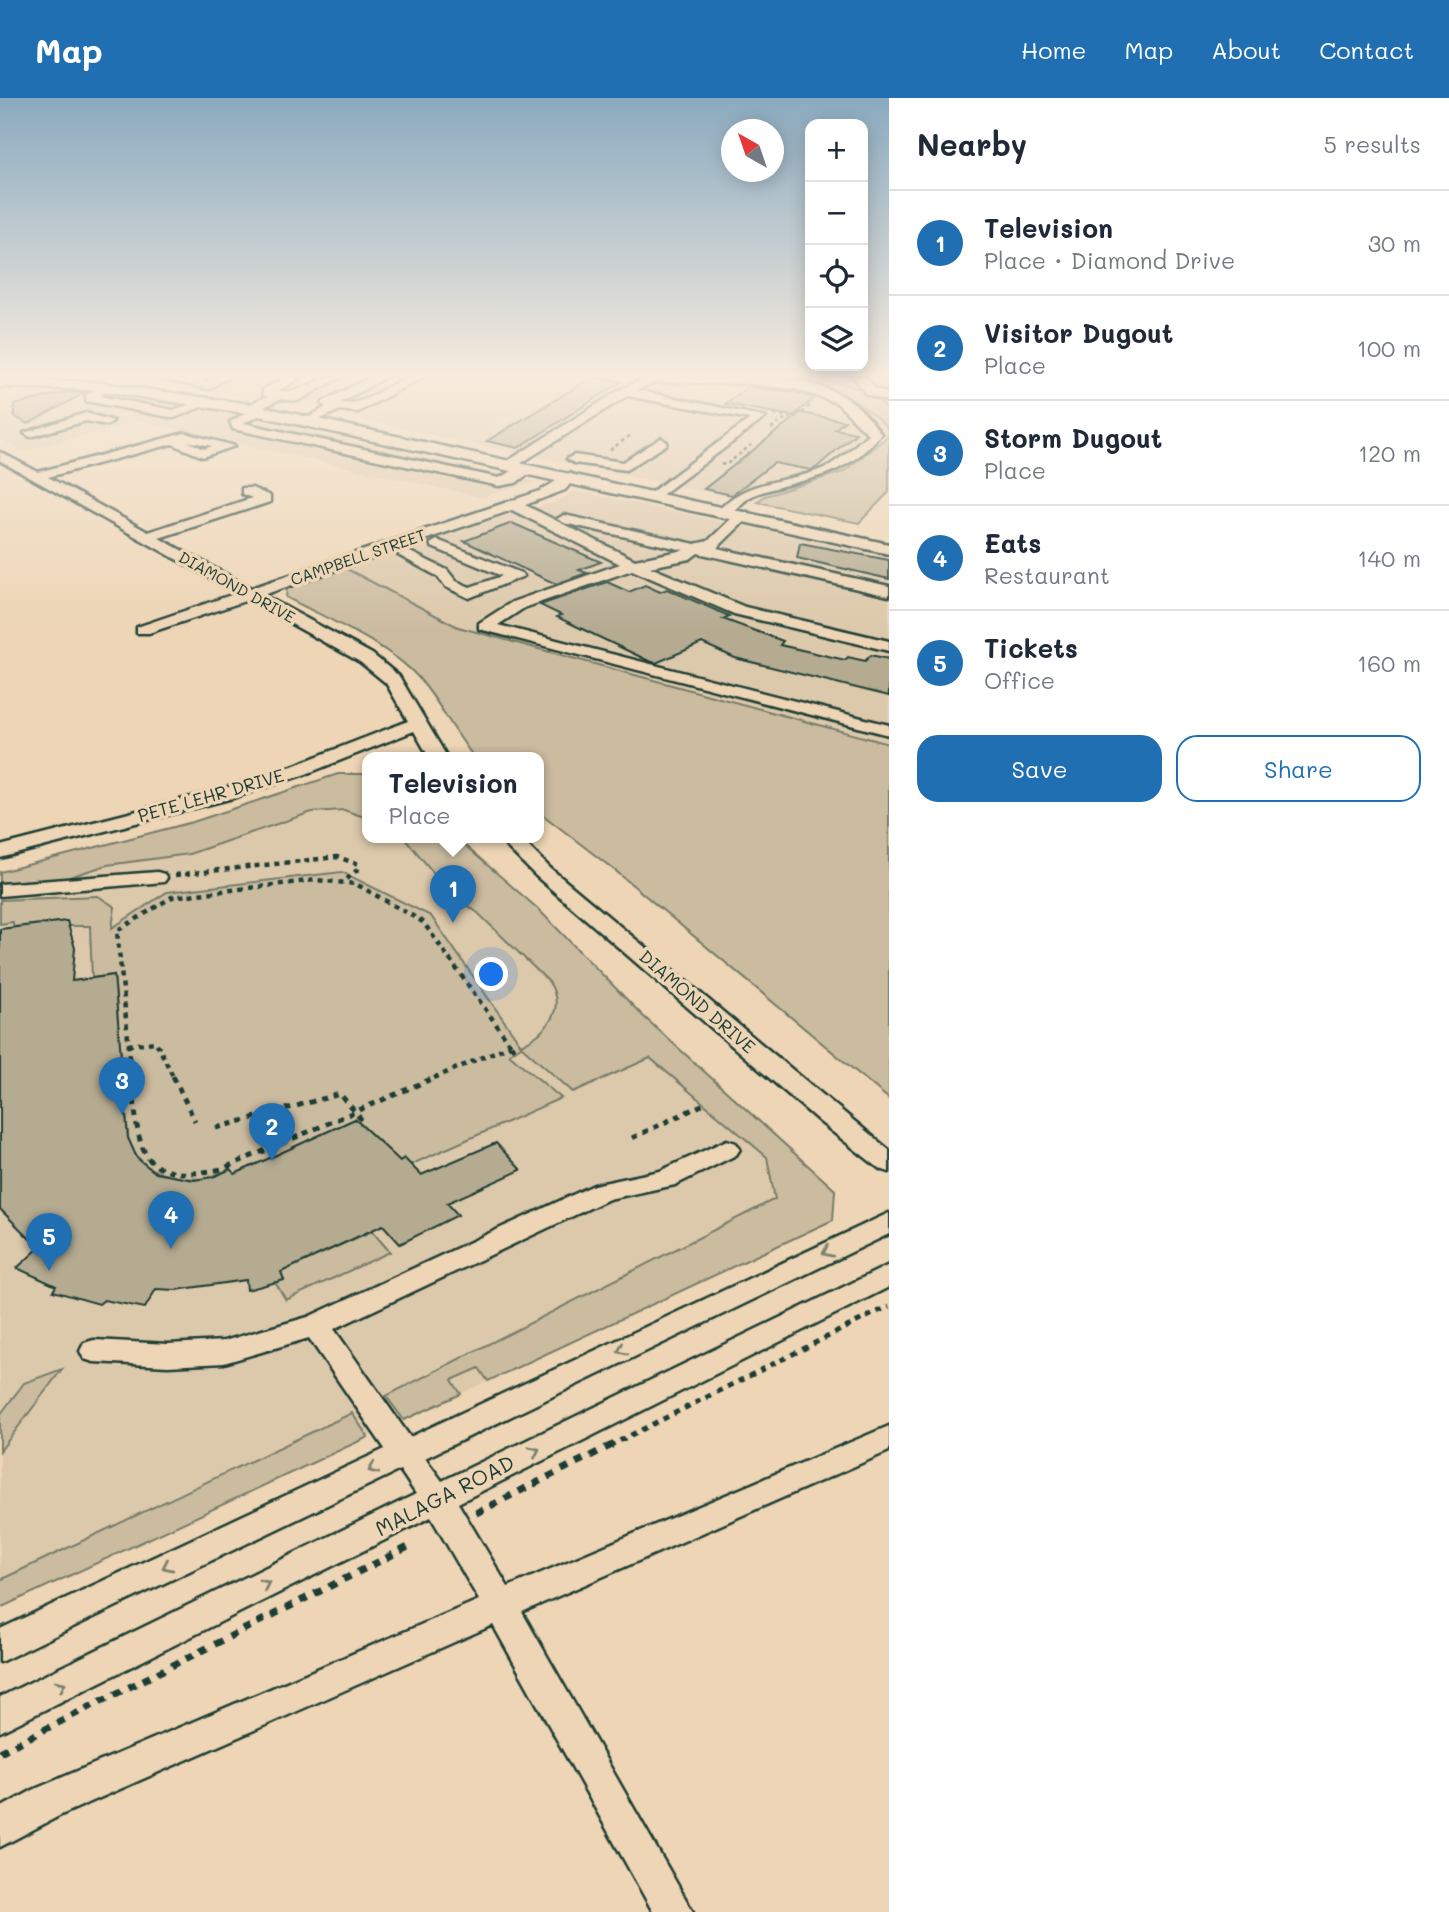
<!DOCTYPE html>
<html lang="en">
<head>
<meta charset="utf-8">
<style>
	:root { --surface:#fff; --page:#f2f2f3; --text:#1f2937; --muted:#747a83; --line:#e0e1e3; --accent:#1f6fb2 }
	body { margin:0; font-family:Mali,sans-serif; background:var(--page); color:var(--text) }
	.controls { position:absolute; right:21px; top:21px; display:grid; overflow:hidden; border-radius:14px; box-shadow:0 4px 18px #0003 }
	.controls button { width:63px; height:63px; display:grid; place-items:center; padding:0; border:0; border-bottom:2px solid var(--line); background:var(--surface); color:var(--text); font:35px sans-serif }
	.compass { position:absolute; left:721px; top:21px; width:63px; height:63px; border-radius:50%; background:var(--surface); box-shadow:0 4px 18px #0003; rotate:320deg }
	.you { position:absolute; left:492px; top:877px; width:24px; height:24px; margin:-18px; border:5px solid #fff; border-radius:50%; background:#1a73e8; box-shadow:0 0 0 10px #1a73e833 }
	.badge { display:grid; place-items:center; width:46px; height:46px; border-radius:50%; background:var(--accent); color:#fff; font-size:23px; font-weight:700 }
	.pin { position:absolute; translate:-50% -58px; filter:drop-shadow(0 2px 4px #0008) }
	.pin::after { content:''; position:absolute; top:37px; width:24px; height:21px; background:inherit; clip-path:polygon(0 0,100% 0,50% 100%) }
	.popup { position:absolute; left:362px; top:654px; width:182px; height:91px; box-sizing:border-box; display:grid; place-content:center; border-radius:14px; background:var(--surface); filter:drop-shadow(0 2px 5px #0005); font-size:23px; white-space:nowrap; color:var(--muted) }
	.popup b { font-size:26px; color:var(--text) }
	.popup::after { content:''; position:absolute; left:50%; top:100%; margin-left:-14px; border:14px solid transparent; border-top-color:var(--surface) }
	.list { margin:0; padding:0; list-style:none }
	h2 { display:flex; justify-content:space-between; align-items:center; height:91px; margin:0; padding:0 28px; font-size:30px }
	h2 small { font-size:23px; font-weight:400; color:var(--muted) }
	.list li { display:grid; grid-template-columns:46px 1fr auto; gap:21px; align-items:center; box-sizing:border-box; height:105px; padding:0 28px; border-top:2px solid var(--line) }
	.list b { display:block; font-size:26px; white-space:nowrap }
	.list p { margin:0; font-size:23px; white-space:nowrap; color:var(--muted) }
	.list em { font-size:23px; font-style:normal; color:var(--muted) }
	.actions { display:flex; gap:14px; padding:21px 28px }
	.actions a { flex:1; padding:16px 0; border:2px solid var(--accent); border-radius:21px; text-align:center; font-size:24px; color:var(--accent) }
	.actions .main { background:var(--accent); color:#fff }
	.icon { flex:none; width:38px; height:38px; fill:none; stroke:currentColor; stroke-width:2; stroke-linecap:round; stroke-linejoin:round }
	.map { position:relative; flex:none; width:889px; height:1814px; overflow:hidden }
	header { display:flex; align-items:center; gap:42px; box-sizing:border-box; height:98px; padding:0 35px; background:var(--accent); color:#fff }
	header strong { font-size:33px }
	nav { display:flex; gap:38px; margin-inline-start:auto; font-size:24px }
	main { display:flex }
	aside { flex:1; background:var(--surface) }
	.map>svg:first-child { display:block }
</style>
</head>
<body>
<header>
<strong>Map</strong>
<nav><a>Home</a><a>Map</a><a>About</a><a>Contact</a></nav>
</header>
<main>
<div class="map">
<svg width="889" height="1814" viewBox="0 0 889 1814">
	<rect width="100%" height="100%" fill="#edd5b5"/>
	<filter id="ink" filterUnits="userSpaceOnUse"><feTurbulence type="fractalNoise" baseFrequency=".0143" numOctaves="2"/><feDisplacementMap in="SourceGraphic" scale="14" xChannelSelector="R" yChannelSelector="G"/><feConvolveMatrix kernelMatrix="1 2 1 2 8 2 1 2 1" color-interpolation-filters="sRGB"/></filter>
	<g filter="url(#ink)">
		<path fill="#dcc8aa" d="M93 278H583L467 345 301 307Z
			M586 278H889V311L884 304 843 283 766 280 833 292 850 299 887 332 886 337 857 363 840 374 763 398 755 404 470 345Z
			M0 289 68 291 184 305 536 384 481 399 139 323 23 353 0 341Z
			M571 395H586L889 459V646L457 529 345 470 495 419 550 406Z
			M338 676H367V739H455L537 810 643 918 835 1092 833 1122 0 1510V774L193 724Z"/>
		<path fill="#cbbca0" stroke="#757c6a" stroke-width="2" d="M767 281C808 282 862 276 889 314V394L859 425 757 404 765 398 843 374 888 338 889 332C848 289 823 290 767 281Z
			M345 470 458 529 889 646V1001L617 774 539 714V659H474C455 635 441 607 422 584 394 548 326 521 286 499L287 491Z
			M338 676H367V720L344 712 312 714 189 756 107 767 60 782 0 787V774L193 724Z
			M404 739H455L537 810 643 918 835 1092 833 1122 488 1283 479 1270 452 1282 461 1296 404 1322 386 1298 775 1101 767 1059 650 960 573 994 521 948 509 956 561 1000 410 1067 404 1060 400 1063 355 1021 235 1076 231 1071 204 1081 174 1080 148 1070 133 1054 128 1040 114 877 92 880 90 828H68L66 823 13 829V824L0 826V802L98 798 115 809 112 830 167 794 342 774 431 818 521 947C546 935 567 912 549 884L478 815 449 794Z
			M372 1133 390 1154 286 1202 275 1184 283 1182 281 1174Z
			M62 1271 0 1353V1317L24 1285Z
			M352 1315 368 1339 0 1510V1482Z"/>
		<path fill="#b4ab91" stroke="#1f3d34" stroke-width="2" d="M593 279 621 284 518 350 487 343Z
			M748 289 795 294 815 300 793 318 725 306Z
			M67 294 84 295 28 326 14 318V307Z
			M800 315 845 323 835 331 856 335 816 370 811 372 774 365 732 397 704 391Z
			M512 425 548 441 601 464 579 472 587 475 556 486 464 443Z
			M800 445 889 462V481L797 460Z
			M607 484 629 494 645 487 660 494 667 491 729 518 723 521 783 543 780 547 845 562 848 559 865 563 871 557 889 561V598L735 560 702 545 656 565 649 563 557 519 561 517 540 507Z
			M67 823 75 850 72 883 114 877 128 1040 137 1060 156 1075 194 1082 213 1079 231 1071 235 1076 355 1021 400 1063 404 1060 421 1077 496 1045 521 1072 447 1105 458 1117 400 1146 383 1127 281 1174 284 1182 247 1192 246 1182 176 1192 156 1191 145 1210 104 1202 99 1206 53 1193 56 1188 17 1170 39 1150 0 1111V831Z"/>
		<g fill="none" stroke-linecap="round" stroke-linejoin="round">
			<g stroke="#1f3d34" stroke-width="5">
				<path id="minor" d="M149 278H207L202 282 207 283 215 278H231L209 291Z
					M289 278H303L278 293C303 298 318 276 343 278L298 303 281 301 262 310 263 316 243 325 499 380 524 367 536 370 516 385 499 388 233 331 230 324 247 314 246 308 268 298 263 297V291Z
					M373 278H387L340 305C370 310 394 275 425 278L358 314 340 312 308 327 302 323 326 309 322 306 324 303Z
					M650 278C708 278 790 270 843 298 859 307 871 322 881 336 842 383 808 378 756 396 744 400 737 414 725 417L718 413C746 380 787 386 824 370 841 362 854 348 868 336L837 305 796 291 748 286 656 284 636 292 766 319 655 402 650 401V395L750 321 627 298 515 369 503 366 621 291Z
					M853 278H865L874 290 889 296V304L866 296Z
					M105 285 111 289 100 298 173 312 208 300 214 304 174 320 86 303V297Z
					M86 315 113 323 107 327 86 323 30 339 24 335Z
					M185 335 235 348 203 359 172 346 48 379 148 434 252 400 242 396V390H252L270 398V404L159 440 251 490 540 393 569 375 576 379 565 392 525 407 635 462 684 452 564 425 557 421 564 417 695 446 708 443 738 414H748V420L717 450 889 488V498L698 455 690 461 650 469 745 509 889 543V553L734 516 632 472 524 510 498 527 889 627V637L479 531V525L512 504 620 466 512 412 263 497 372 556 399 578 447 659H429L414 633 306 676 233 700 0 760V748L219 692 292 668 408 623 386 585 360 564 248 502 149 535H137V529L237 495 0 363V354L38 374ZM187 343 212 348 204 351Z
					M661 340 667 344 666 347 626 372 574 365 567 361 574 357 623 364Z
					M437 442 521 475 524 478 469 500 446 489 437 478 398 457 405 453 410 454 447 472 456 483 470 489 502 478 432 449 430 446Z
					M497 739H519L550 770 889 1052V1074L880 1071 820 1024 536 778Z
					M157 774 164 776 167 780 164 784 0 798V786Z
					M727 1042 736 1045 740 1051 736 1057 675 1087 609 1101 334 1231 410 1339 889 1115V1136L425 1360 442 1383 889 1167V1189L458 1405 508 1489 889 1328V1353L522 1514 693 1814H653L493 1527 61 1717 0 1749V1710L35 1691 479 1502 431 1419 0 1634V1599L416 1396 400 1372 0 1564V1531L385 1351 309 1240 224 1265 168 1268 94 1264 84 1261 80 1253 84 1245 94 1242 168 1246 224 1243 308 1219 594 1087 660 1073Z"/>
			</g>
			<g stroke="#1f3d34" stroke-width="5">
				<path id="major" d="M0 281 95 284 250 306 889 446V456L250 316 95 292 0 289Z"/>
			</g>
			<path stroke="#1f3d34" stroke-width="2.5" stroke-dasharray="3.5 3.5" stroke-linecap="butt" d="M802 315 811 307
				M774 316 793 320
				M771 331 787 319
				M610 352 631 337
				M721 366 726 367 751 347"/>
			<path stroke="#1f3d34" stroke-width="4.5" stroke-dasharray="5 5" stroke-linecap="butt" d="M175 777 337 759 358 766V771L345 783
				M128 947 156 944 174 980
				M511 947 515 952
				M132 980 117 833 172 799 316 782 356 786 423 824 511 947
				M434 980 511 947"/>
			<path stroke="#1f3d34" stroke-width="5" stroke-dasharray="6 6" stroke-linecap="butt" d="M132 978C139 1047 133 1089 222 1071L438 978
				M173 978 195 1023
				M216 1030 340 996 365 1026
				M632 1040 704 1006
				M609 1348 889 1208"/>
			<path stroke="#1f3d34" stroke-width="7" stroke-dasharray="8 8" stroke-linecap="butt" d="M476 1415 612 1347
				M0 1654 414 1446"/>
			<use href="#minor" fill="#edd5b5" fill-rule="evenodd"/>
			<use href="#major" fill="#edd5b5" fill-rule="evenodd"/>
		</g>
		<defs><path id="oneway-chevron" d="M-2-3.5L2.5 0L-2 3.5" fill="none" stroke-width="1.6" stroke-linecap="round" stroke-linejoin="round" transform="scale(1.75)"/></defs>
		<g stroke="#7c816e">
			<use href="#oneway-chevron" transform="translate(827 1154) rotate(155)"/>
			<use href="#oneway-chevron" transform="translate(622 1252) rotate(155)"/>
			<use href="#oneway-chevron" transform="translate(535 1353) rotate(-26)"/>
			<use href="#oneway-chevron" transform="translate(373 1371) rotate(156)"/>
			<use href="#oneway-chevron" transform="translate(167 1468) rotate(155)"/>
			<use href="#oneway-chevron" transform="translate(265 1486) rotate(-26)"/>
			<use href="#oneway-chevron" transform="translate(61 1587) rotate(-26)"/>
		</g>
	</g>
	<linearGradient id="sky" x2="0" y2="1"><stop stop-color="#8aaac0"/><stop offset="0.52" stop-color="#f7ecde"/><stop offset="1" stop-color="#f7ecde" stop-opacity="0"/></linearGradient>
	<rect width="889" height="532" fill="url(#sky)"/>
	<g text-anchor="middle" stroke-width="7" stroke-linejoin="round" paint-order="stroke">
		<g font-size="16" fill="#1f3d34" stroke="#edd5b5">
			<text transform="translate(358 459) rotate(-19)" y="6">CAMPBELL STREET</text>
			<text transform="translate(237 489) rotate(29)" y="6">DIAMOND DRIVE</text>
		</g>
		<g font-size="18" fill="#1f3d34" stroke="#edd5b5">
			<text transform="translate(211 698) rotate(-16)" y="6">PETE LEHR DRIVE</text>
			<text transform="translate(697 904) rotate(41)" y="6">DIAMOND DRIVE</text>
		</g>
		<g font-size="21" fill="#1f3d34" stroke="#edd5b5">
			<text transform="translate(445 1398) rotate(-27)" y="7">MALAGA ROAD</text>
		</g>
	</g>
</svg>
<div class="controls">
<button>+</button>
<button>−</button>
<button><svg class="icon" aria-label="locate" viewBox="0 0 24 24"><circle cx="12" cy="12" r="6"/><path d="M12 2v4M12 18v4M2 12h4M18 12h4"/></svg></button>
<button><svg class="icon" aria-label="layers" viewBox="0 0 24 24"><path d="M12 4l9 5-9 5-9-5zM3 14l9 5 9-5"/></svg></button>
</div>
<svg class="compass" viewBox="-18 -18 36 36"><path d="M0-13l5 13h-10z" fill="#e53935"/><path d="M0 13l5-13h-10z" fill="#747a83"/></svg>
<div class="you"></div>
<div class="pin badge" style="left:453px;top:825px">1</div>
<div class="popup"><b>Television</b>Place</div>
<div class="pin badge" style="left:272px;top:1063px">2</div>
<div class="pin badge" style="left:122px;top:1017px">3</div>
<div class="pin badge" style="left:171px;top:1151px">4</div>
<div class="pin badge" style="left:49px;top:1173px">5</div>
</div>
<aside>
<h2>Nearby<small>5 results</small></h2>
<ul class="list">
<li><span class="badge">1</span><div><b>Television</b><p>Place · Diamond Drive</p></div><em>30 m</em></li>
<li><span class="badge">2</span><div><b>Visitor Dugout</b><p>Place</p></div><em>100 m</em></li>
<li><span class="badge">3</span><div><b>Storm Dugout</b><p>Place</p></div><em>120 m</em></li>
<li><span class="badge">4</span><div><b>Eats</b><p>Restaurant</p></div><em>140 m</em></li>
<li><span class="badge">5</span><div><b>Tickets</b><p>Office</p></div><em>160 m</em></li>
</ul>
<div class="actions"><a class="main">Save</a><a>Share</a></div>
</aside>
</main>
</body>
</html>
